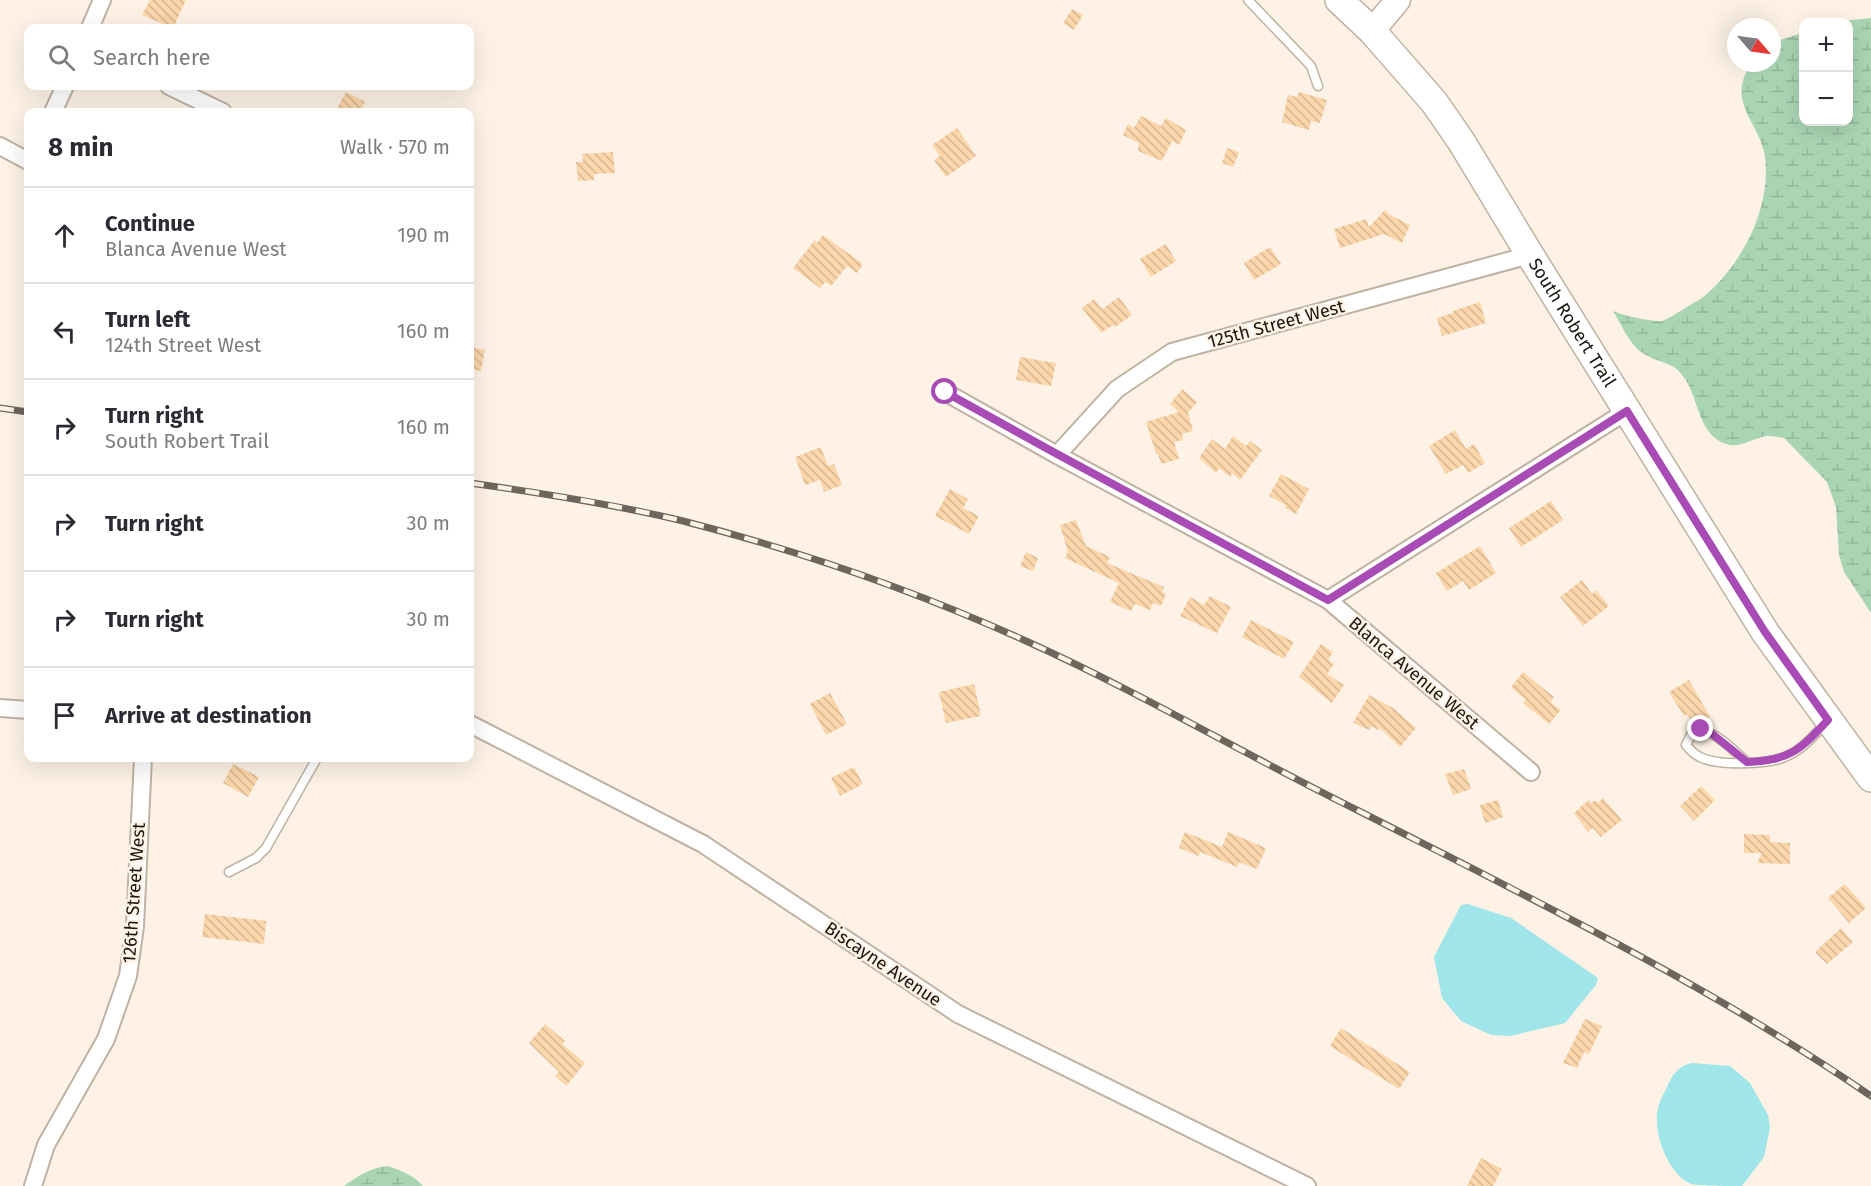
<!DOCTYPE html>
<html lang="en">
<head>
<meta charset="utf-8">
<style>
	:root { --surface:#fff; --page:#f7f7f7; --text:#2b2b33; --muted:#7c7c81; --line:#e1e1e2 }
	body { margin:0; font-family:"Fira Sans",sans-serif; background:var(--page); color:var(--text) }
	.controls { position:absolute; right:18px; top:18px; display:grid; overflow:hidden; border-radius:12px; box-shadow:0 6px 24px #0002 }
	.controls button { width:54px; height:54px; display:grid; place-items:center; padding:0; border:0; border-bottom:2px solid var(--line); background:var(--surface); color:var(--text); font:30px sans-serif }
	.compass { position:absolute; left:1727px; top:18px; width:54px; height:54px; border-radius:50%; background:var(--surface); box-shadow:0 6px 24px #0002; rotate:118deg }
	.stop { position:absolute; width:18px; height:18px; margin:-14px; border:4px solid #a84bb5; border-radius:50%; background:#fff }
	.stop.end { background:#a84bb5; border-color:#fff; box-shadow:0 2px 6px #0008 }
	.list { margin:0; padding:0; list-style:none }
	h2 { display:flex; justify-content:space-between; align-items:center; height:78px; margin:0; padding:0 24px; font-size:26px }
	h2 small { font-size:20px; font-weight:400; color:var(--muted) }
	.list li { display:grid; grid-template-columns:39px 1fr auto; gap:18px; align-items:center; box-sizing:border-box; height:96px; padding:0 24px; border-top:2px solid var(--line) }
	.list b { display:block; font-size:22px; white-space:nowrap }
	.list p { margin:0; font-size:20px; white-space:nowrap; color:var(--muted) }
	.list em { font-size:20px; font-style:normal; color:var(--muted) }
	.icon { flex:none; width:33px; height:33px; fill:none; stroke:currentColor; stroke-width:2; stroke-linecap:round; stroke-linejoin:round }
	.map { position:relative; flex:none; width:1871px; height:1186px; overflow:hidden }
	.search { position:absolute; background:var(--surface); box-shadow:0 6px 24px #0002; left:24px; top:24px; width:450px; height:66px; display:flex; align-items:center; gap:15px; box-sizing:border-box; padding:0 21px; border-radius:12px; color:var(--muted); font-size:22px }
	.panel { position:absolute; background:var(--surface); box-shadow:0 6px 24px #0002; left:24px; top:108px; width:450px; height:654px; border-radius:12px }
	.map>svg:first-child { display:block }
</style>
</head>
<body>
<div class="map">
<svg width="1871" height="1186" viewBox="0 0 1871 1186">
	<defs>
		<pattern id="wetland-marsh" width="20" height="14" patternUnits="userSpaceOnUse" patternTransform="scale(1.5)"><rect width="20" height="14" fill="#aad5b3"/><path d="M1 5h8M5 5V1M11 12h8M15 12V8" fill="none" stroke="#92b699"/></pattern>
		<pattern id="building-back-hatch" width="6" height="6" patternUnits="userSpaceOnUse" patternTransform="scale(1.5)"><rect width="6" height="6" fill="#fbd6ab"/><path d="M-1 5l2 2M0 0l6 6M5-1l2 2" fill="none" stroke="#d7b792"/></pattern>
	</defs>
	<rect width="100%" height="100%" fill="#fdf2e5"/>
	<path fill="url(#wetland-marsh)" d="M1871 18V613L1844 572 1839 555 1836 507 1827 482 1784 438C1778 437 1771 436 1766 436 1754 438 1742 447 1730 445 1700 439 1699 403 1687 382 1674 360 1665 366 1646 355 1630 347 1622 325 1613 311 1621 315 1653 322 1662 321 1668 319 1677 313 1682 310 1691 304 1702 299 1709 292 1745 259 1771 206 1765 157 1760 121 1724 102 1752 63H1772V44L1776 41 1803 33 1804 122H1848V22H1832Z
		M387 1166C400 1170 414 1175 423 1186H344C358 1176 370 1168 387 1166Z"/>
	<path fill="#9fe5e9" d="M1468 904 1511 918 1598 978 1596 985 1565 1023 1510 1036 1491 1035 1461 1021 1442 998 1434 957 1461 905Z
		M1692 1063 1730 1066 1750 1083 1768 1115 1770 1128 1764 1157 1742 1186C1729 1186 1702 1186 1691 1184 1668 1174 1652 1132 1658 1108 1659 1101 1664 1094 1667 1087 1673 1074 1678 1066 1692 1063Z"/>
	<path fill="url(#building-back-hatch)" d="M150 0H186L173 28 142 15Z
		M1072 9 1083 15 1074 30 1063 23Z
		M346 92 365 102 360 112H335Z
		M1299 92 1327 100 1320 123 1311 121 1309 130 1282 122 1288 95 1297 97Z
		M1141 116 1161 126 1166 118 1186 130 1179 145 1172 141 1162 161 1138 151 1139 143 1123 135 1128 124 1134 128Z
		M957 128 976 156 946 177 934 160 940 156 932 145Z
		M1227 148 1239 152 1233 167 1222 163Z
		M613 152 615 173 594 174V180L578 181 576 162H583L582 154Z
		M1385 210 1390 215 1410 225 1402 243 1384 234 1340 248 1334 229 1366 219 1369 227Z
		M823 235 863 264 857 273 847 266 831 286 825 282 820 288 793 268 815 240 817 243Z
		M1166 244 1176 261 1151 277 1140 259Z
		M1270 247 1281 264 1254 280 1244 263Z
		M1119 297 1132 315 1115 327 1113 325 1101 333 1082 308 1094 299 1102 309Z
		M1480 302 1486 323 1442 336 1437 318 1453 313V311Z
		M470 347 485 350 481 371 470 369Z
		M1020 357 1056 363 1051 386 1016 380Z
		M1182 389 1197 402 1188 413 1193 431 1182 434 1183 440 1174 442 1179 459 1161 464 1158 454H1156L1146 422 1179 412 1170 404Z
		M1455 430 1466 449 1474 444 1485 463 1468 473 1463 465 1446 474 1429 446Z
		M1233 436 1246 446 1250 441 1262 450 1240 480 1232 473 1230 477 1219 468 1216 473 1199 458 1212 439 1225 449Z
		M821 447 828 466 834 464 842 485 824 492 820 480 805 485 795 457Z
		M1281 474 1309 489 1296 514 1285 508 1286 505 1269 496Z
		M950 489 968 499 963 508 979 516 969 534 935 516Z
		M1551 501 1563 520 1521 547 1509 528Z
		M1076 520 1086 546 1110 557 1107 563 1164 587 1162 592 1166 594 1161 606 1153 603 1150 610 1135 604 1131 611 1110 602 1119 583 1065 558 1068 552 1060 525Z
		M1480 546 1496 573 1469 590 1463 581 1447 591 1436 573Z
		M1026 552 1038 558 1033 571 1020 566Z
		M1582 580 1592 594 1596 590 1609 606 1583 626 1560 597Z
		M1210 596 1231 607 1217 633 1180 616 1190 597 1204 605Z
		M1251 620 1294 642 1284 659 1242 637Z
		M1321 644 1333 652 1328 660 1334 664 1327 674 1344 685 1332 703 1299 677Z
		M1523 672 1554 697 1550 702 1561 710 1549 724 1523 703 1526 700 1511 687Z
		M1689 680 1710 717 1698 724 1694 725 1687 714 1684 716 1669 692Z
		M974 684 981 716 946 723 939 692Z
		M830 693 847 724 826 735 810 704Z
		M1369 695 1393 708 1416 728 1400 747 1380 728 1378 730 1372 726 1369 730 1353 723Z
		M233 764 259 777 248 797 223 783Z
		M854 767 863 784 840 796 831 778Z
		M1464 769 1471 789 1453 795 1445 774Z
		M1701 786 1715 800 1694 821 1680 806Z
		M1603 798 1622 820 1601 837 1593 828 1588 832 1574 813 1589 800 1591 803 1595 800 1598 803Z
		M1498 800 1503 817 1485 823 1480 805Z
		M1185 832 1222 847 1228 832 1266 848 1257 869 1239 862 1237 867 1200 852 1199 856 1179 848Z
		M1744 834 1770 835V842L1790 843V864L1757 863 1762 853H1744Z
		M1845 884 1866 908 1849 923 1828 898Z
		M205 914 266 921 264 944 202 937Z
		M1841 928 1853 942 1827 964 1815 952Z
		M1585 1019 1602 1026 1589 1054 1584 1052 1577 1068 1563 1063Z
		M545 1024 565 1041 562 1044 585 1063 566 1086 555 1076 559 1072 529 1043Z
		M1341 1028 1410 1072 1399 1089 1330 1046Z
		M1481 1158 1502 1169 1493 1186H1467Z"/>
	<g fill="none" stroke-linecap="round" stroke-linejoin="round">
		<g stroke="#bfb2a2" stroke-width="11">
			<path id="lane" d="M1248 0 1311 66 1318 86
				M1747 762C1732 750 1714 727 1693 731L1686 745C1690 750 1694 754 1700 757 1717 766 1770 765 1787 756 1803 749 1814 735 1826 723
				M229 872 256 858 266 848 317 758"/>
		</g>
		<g stroke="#bfb2a2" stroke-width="20">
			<path id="street" d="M90 28 102 0
				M169 86 223 112
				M53 112 65 86
				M0 146 28 161
				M945 392 1057 455 1328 600 1531 772
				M1057 455 1117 389 1172 352 1530 255
				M1328 600 1627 411
				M0 708 28 710
				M470 724 703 844 958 1014 1307 1186
				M33 1186 46 1145 106 1039 128 976 135 926 143 758"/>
		</g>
		<g stroke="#bfb2a2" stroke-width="27">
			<path id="secondary" d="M1372 31 1398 0"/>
		</g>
		<g stroke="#bfb2a2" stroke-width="30">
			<g id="primary">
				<path id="s1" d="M1339 0 1372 31 1434 102 1461 141 1530 255 1765 632 1871 778"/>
			</g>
		</g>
		<use href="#lane" stroke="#fff" stroke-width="8"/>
		<use href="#street" stroke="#fff" stroke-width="16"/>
		<use href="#secondary" stroke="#fff" stroke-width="24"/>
		<use href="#primary" stroke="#fff" stroke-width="27"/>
		<g stroke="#6d665d" stroke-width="7">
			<path id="rail" d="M0 408 28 412
				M470 483C541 493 613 504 683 521 800 551 916 591 1026 641 1139 692 1246 755 1357 810 1532 899 1709 985 1871 1096"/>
		</g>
		<use href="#rail" stroke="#fdf2e5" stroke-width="4.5" stroke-dasharray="14" stroke-linecap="butt"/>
	</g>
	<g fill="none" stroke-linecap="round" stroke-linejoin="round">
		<path stroke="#a84bb5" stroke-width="8" d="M945 392 1057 454 1328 600 1627 411 1765 632 1828 720C1800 750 1789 761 1747 762L1711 733 1701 729"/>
	</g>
	<g text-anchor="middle" stroke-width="5" stroke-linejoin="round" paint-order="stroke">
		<g font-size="18" fill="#1b1610" stroke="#fdf2e5">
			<text dy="6" stroke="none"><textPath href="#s1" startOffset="400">South Robert Trail</textPath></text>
			<text transform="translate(1276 324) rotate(-15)" y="6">125th Street West</text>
			<text transform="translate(1414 673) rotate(40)" y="6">Blanca Avenue West</text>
			<text transform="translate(134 893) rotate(-86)" y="6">126th Street West</text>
			<text transform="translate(883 964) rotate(34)" y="6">Biscayne Avenue</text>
		</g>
	</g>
</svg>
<div class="controls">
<button>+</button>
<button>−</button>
</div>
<svg class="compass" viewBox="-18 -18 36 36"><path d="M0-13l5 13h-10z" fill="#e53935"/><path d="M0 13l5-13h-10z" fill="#7c7c81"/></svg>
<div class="stop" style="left:945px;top:392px"></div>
<div class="stop end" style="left:1701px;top:729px"></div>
<div class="search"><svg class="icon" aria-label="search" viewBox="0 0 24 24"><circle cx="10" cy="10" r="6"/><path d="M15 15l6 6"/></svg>Search here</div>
<section class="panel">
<h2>8 min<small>Walk · 570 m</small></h2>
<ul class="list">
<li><svg class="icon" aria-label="ahead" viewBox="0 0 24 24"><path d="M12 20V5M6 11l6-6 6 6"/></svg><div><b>Continue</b><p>Blanca Avenue West</p></div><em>190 m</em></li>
<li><svg class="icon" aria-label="left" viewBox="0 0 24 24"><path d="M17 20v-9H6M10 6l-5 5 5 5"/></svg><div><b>Turn left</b><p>124th Street West</p></div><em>160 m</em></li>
<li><svg class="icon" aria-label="right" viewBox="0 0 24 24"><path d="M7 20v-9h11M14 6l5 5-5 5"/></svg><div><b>Turn right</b><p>South Robert Trail</p></div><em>160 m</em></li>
<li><svg class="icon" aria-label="right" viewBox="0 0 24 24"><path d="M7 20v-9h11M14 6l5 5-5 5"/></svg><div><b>Turn right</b></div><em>30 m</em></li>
<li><svg class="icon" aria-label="right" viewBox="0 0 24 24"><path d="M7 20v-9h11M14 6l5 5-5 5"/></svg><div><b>Turn right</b></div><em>30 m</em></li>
<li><svg class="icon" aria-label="arrive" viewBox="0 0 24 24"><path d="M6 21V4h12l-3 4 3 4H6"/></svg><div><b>Arrive at destination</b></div></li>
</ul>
</section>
</div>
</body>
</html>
